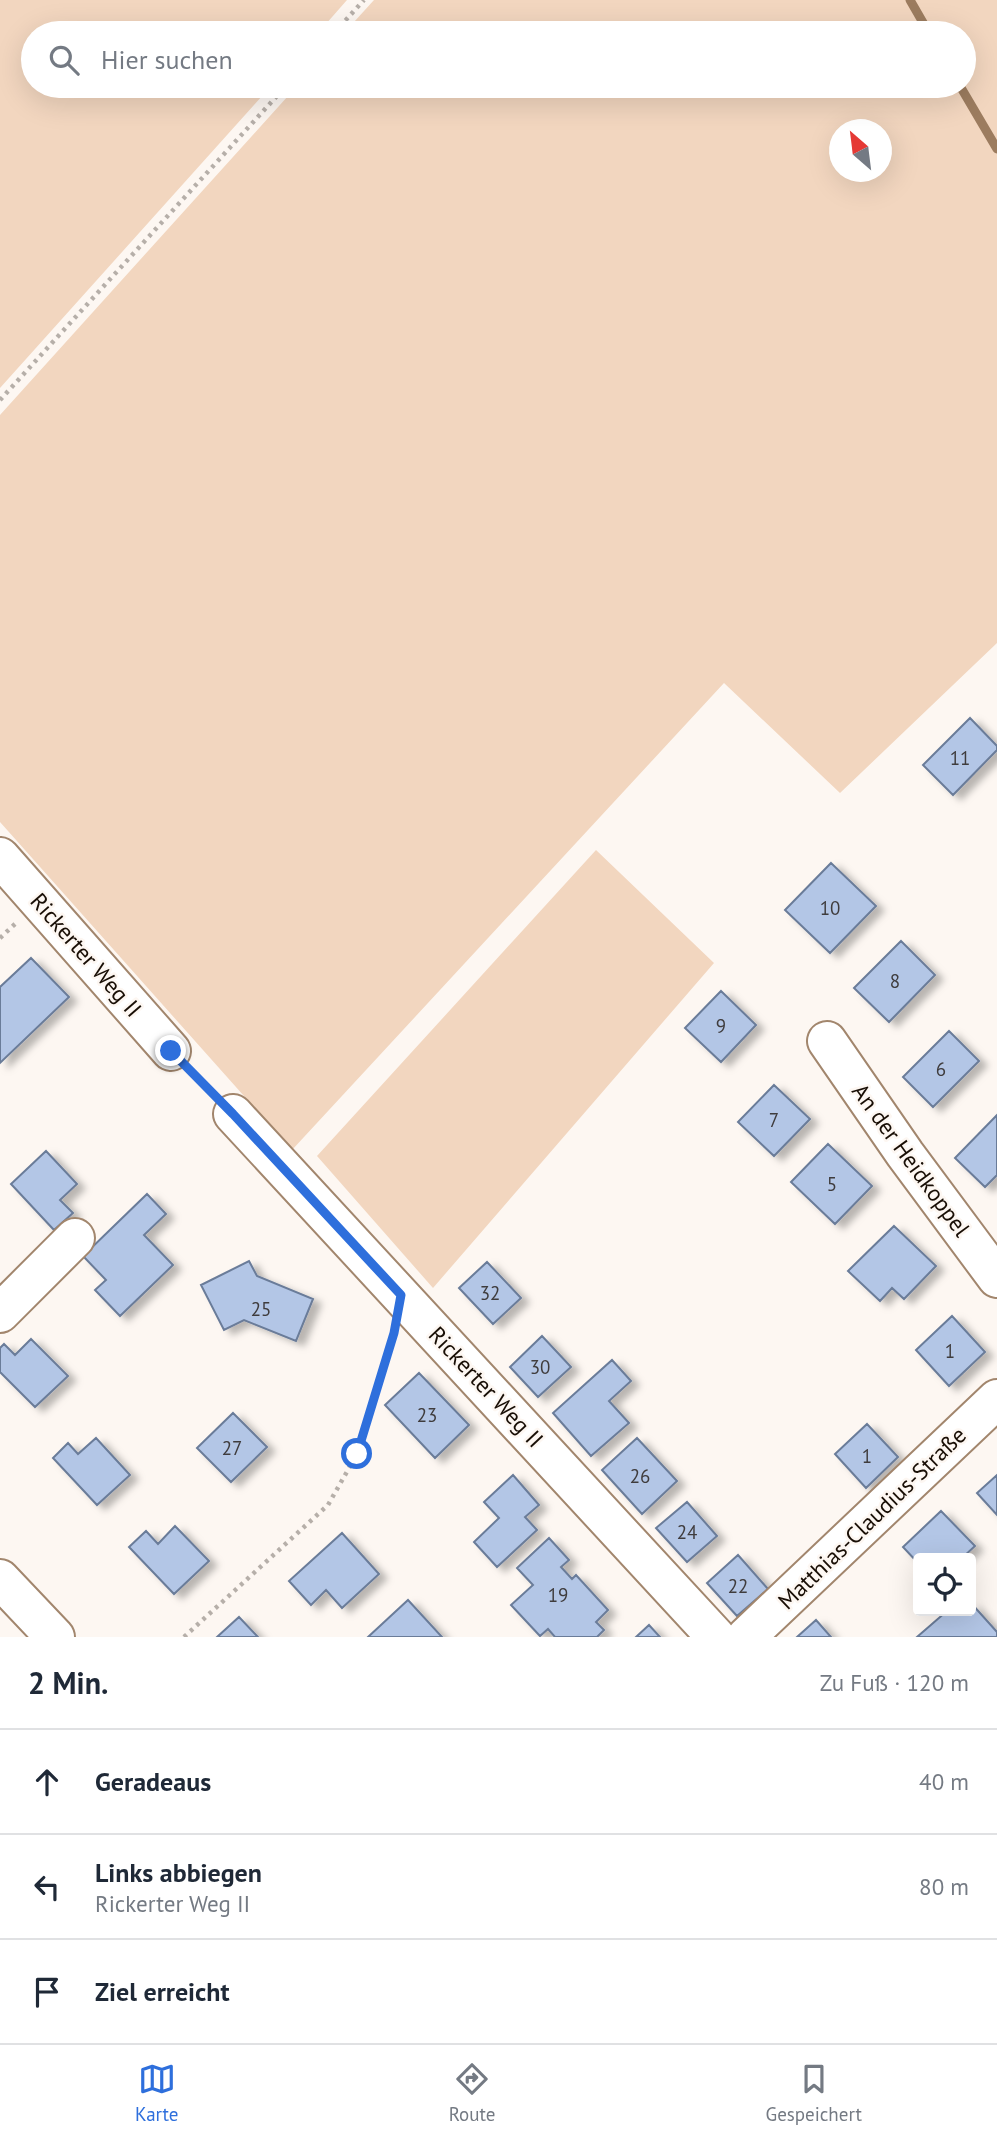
<!DOCTYPE html>
<html lang="de">
<head>
<meta charset="utf-8">
<style>
	:root { --surface:#fff; --page:#f2f2f3; --text:#1f2937; --muted:#747a83; --line:#e0e1e3; --accent:#2e6fdc }
	body { margin:0; font-family:"PT Sans",sans-serif; background:var(--page); color:var(--text) }
	.controls { position:absolute; right:21px; bottom:21px; display:grid; overflow:hidden; border-radius:7px; box-shadow:0 7px 28px #0002 }
	.controls button { width:63px; height:63px; display:grid; place-items:center; padding:0; border:0; border-bottom:2px solid var(--line); background:var(--surface); color:var(--text); font:35px sans-serif }
	.compass { position:absolute; left:829px; top:119px; width:63px; height:63px; border-radius:50%; background:var(--surface); box-shadow:0 7px 28px #0002; rotate:332deg }
	.stop { position:absolute; width:21px; height:21px; margin:-16px; border:5px solid #2e6fdc; border-radius:50%; background:#fff }
	.stop.end { background:#2e6fdc; border-color:#fff; box-shadow:0 2px 7px #0008 }
	.list { margin:0; padding:0; list-style:none }
	h2 { display:flex; justify-content:space-between; align-items:center; height:91px; margin:0; padding:0 28px; font-size:30px }
	h2 small { font-size:23px; font-weight:400; color:var(--muted) }
	.list li { display:grid; grid-template-columns:46px 1fr auto; gap:21px; align-items:center; box-sizing:border-box; height:105px; padding:0 28px; border-top:2px solid var(--line) }
	.list b { display:block; font-size:26px; white-space:nowrap }
	.list p { margin:0; font-size:23px; white-space:nowrap; color:var(--muted) }
	.list em { font-size:23px; font-style:normal; color:var(--muted) }
	.icon { flex:none; width:38px; height:38px; fill:none; stroke:currentColor; stroke-width:2; stroke-linecap:round; stroke-linejoin:round }
	.map { position:relative; flex:none; width:997px; height:1637px; overflow:hidden }
	.search { position:absolute; background:var(--surface); box-shadow:0 7px 28px #0002; left:21px; right:21px; top:21px; height:77px; display:flex; align-items:center; gap:18px; box-sizing:border-box; padding:0 24px; border-radius:38px; color:var(--muted); font-size:26px }
	.sheet { height:406px; background:var(--surface) }
	nav { display:flex; justify-content:space-around; align-items:center; box-sizing:border-box; height:98px; border-top:2px solid var(--line); background:var(--surface); font-size:19px; color:var(--muted) }
	nav a { display:grid; justify-items:center; gap:4px }
	nav .on { color:var(--accent) }
	.map>svg:first-child { display:block }
</style>
</head>
<body>
<div class="map">
<svg width="997" height="1637" viewBox="0 0 997 1637">
	<defs>
		<filter id="shadow"><feDropShadow dx="8" dy="4.5" stdDeviation="3.5" flood-color="#0004"/></filter>
	</defs>
	<rect width="100%" height="100%" fill="#fdf7f2"/>
	<path fill="#f2d6bf" fill-rule="evenodd" d="M0 0H347L318 33H33V86H271L0 388Z
		M374 0H997V643L840 793 724 683 292 1150 0 822V415L297 86H964V33H344ZM839 130H881V172H839Z
		M596 850 714 963 433 1288 317 1156Z"/>
	<g fill="none" stroke-linecap="round" stroke-linejoin="round">
		<path stroke="#9c7c5f" stroke-width="9" d="M910 0 929 33
			M960 86 997 149"/>
	</g>
	<path fill="#b3c6e6" stroke="#6a7c99" stroke-width="2" filter="url(#shadow)" d="M970 718 997 746V750L953 795 923 765Z
		M831 863 876 906 830 953 785 910Z
		M901 941 935 975 889 1022 854 988Z
		M31 958 69 997 0 1063V987Z
		M721 991 756 1025 721 1062 685 1028Z
		M949 1031 979 1061 933 1107 903 1077Z
		M774 1085 810 1119 774 1156 738 1122Z
		M997 1115V1175L985 1187 955 1158Z
		M828 1144 872 1186 835 1224 791 1182Z
		M46 1151 77 1184 60 1200 73 1213 54 1230 11 1184Z
		M147 1194 166 1214 144 1235 173 1265 120 1316 95 1290 106 1280 83 1256Z
		M894 1226 936 1266 904 1299 892 1288 880 1301 848 1271Z
		M249 1261 257 1276 313 1299 296 1341 244 1320 224 1330 201 1285Z
		M487 1262 521 1298 493 1324 459 1288Z
		M952 1316 985 1352 949 1386 916 1350Z
		M542 1336 571 1367 538 1397 510 1367Z
		M31 1339 68 1376 35 1407 0 1372V1348L4 1344 15 1355Z
		M612 1360 631 1381 609 1401 629 1423 591 1456 553 1413Z
		M419 1373 469 1425 435 1458 385 1405Z
		M233 1413 267 1447 231 1482 197 1448Z
		M867 1424 898 1457 866 1488 835 1454Z
		M96 1438 130 1475 97 1505 53 1458 68 1443 78 1454Z
		M637 1438 677 1481 642 1514 602 1470Z
		M513 1475 539 1505 525 1517 537 1530 497 1567 474 1542 499 1518 484 1502Z
		M997 1475V1515L977 1493Z
		M687 1502 717 1536 687 1562 656 1528Z
		M941 1511 975 1546 962 1558H918V1563L903 1547Z
		M175 1526 209 1561 174 1594 129 1547 146 1531 158 1544Z
		M342 1533 379 1574 342 1608 326 1590 311 1605 289 1581Z
		M549 1538 569 1560 561 1567 572 1579 576 1575 608 1610 596 1622 604 1630 597 1637H555L548 1629 540 1636 511 1605 533 1585 517 1568Z
		M738 1555 768 1589 737 1616 707 1583Z
		M408 1600 442 1637H368Z
		M971 1603 997 1632V1637H917L947 1611H971Z
		M239 1617 258 1637H217Z
		M816 1620 831 1637H797Z
		M649 1625 660 1637H636Z"/>
	<g fill="none" stroke-linecap="round" stroke-linejoin="round">
		<g stroke="#a2866d" stroke-width="42">
			<path id="minor" d="M0 857 171 1051
				M827 1041 905 1154 997 1278
				M233 1114 716 1637
				M0 1313 75 1238
				M0 1579 55 1637
				M746 1637 997 1399"/>
		</g>
		<path stroke="#b6afa9" stroke-width="4.5" stroke-dasharray="3.5 5" stroke-linecap="butt" d="M334 33 364 0
			M0 400 286 86
			M0 938 15 924
			M195 1075 211 1091
			M184 1637 328 1505 357 1454 393 1336"/>
		<use href="#minor" stroke="#fff" stroke-width="38"/>
	</g>
	<g fill="none" stroke-linecap="round" stroke-linejoin="round">
		<path stroke="#2e6fdc" stroke-width="9" d="M171 1051 233 1114 401 1295 394 1333 357 1454"/>
	</g>
	<g text-anchor="middle" stroke-width="5" stroke-linejoin="round" paint-order="stroke">
		<g font-size="19" fill="#3f3c3d">
			<text x="960" y="765">11</text>
			<text x="830" y="915">10</text>
			<text x="895" y="988">8</text>
			<text x="721" y="1033">9</text>
			<text x="941" y="1076">6</text>
			<text x="774" y="1127">7</text>
			<text x="832" y="1191">5</text>
			<text x="490" y="1300">32</text>
			<text x="261" y="1316">25</text>
			<text x="950" y="1358">1</text>
			<text x="540" y="1374">30</text>
			<text x="427" y="1422">23</text>
			<text x="232" y="1455">27</text>
			<text x="867" y="1463">1</text>
			<text x="640" y="1483">26</text>
			<text x="687" y="1539">24</text>
			<text x="738" y="1593">22</text>
			<text x="558" y="1602">19</text>
		</g>
		<g font-size="23" fill="#180e05" stroke="#fdf7f2">
			<text transform="translate(86 955) rotate(49)" y="8">Rickerter Weg II</text>
			<text transform="translate(911 1160) rotate(54)" y="8">An der Heidkoppel</text>
			<text transform="translate(486 1387) rotate(47)" y="8">Rickerter Weg II</text>
			<text transform="translate(872 1518) rotate(-44)" y="8">Matthias-Claudius-Straße</text>
		</g>
	</g>
</svg>
<div class="controls">
<button><svg class="icon" aria-label="locate" viewBox="0 0 24 24"><circle cx="12" cy="12" r="6"/><path d="M12 2v4M12 18v4M2 12h4M18 12h4"/></svg></button>
</div>
<svg class="compass" viewBox="-18 -18 36 36"><path d="M0-13l5 13h-10z" fill="#e53935"/><path d="M0 13l5-13h-10z" fill="#747a83"/></svg>
<div class="stop" style="left:357px;top:1454px"></div>
<div class="stop end" style="left:171px;top:1051px"></div>
<div class="search"><svg class="icon" aria-label="search" viewBox="0 0 24 24"><circle cx="10" cy="10" r="6"/><path d="M15 15l6 6"/></svg>Hier suchen</div>
</div>
<section class="sheet">
<h2>2 Min.<small>Zu Fuß · 120 m</small></h2>
<ul class="list">
<li><svg class="icon" aria-label="ahead" viewBox="0 0 24 24"><path d="M12 20V5M6 11l6-6 6 6"/></svg><div><b>Geradeaus</b></div><em>40 m</em></li>
<li><svg class="icon" aria-label="left" viewBox="0 0 24 24"><path d="M17 20v-9H6M10 6l-5 5 5 5"/></svg><div><b>Links abbiegen</b><p>Rickerter Weg II</p></div><em>80 m</em></li>
<li><svg class="icon" aria-label="arrive" viewBox="0 0 24 24"><path d="M6 21V4h12l-3 4 3 4H6"/></svg><div><b>Ziel erreicht</b></div></li>
</ul>
</section>
<nav>
<a class="on"><svg class="icon" aria-label="map" viewBox="0 0 24 24"><path d="M3 6l6-2 6 2 6-2v14l-6 2-6-2-6 2zM9 4v14M15 6v14"/></svg>Karte</a>
<a><svg class="icon" aria-label="directions" viewBox="0 0 24 24"><path d="M12 3l9 9-9 9-9-9zM9 14v-3h6M13 9l2 2-2 2"/></svg>Route</a>
<a><svg class="icon" aria-label="saved" viewBox="0 0 24 24"><path d="M7 4h10v16l-5-4-5 4z"/></svg>Gespeichert</a>
</nav>
</body>
</html>
